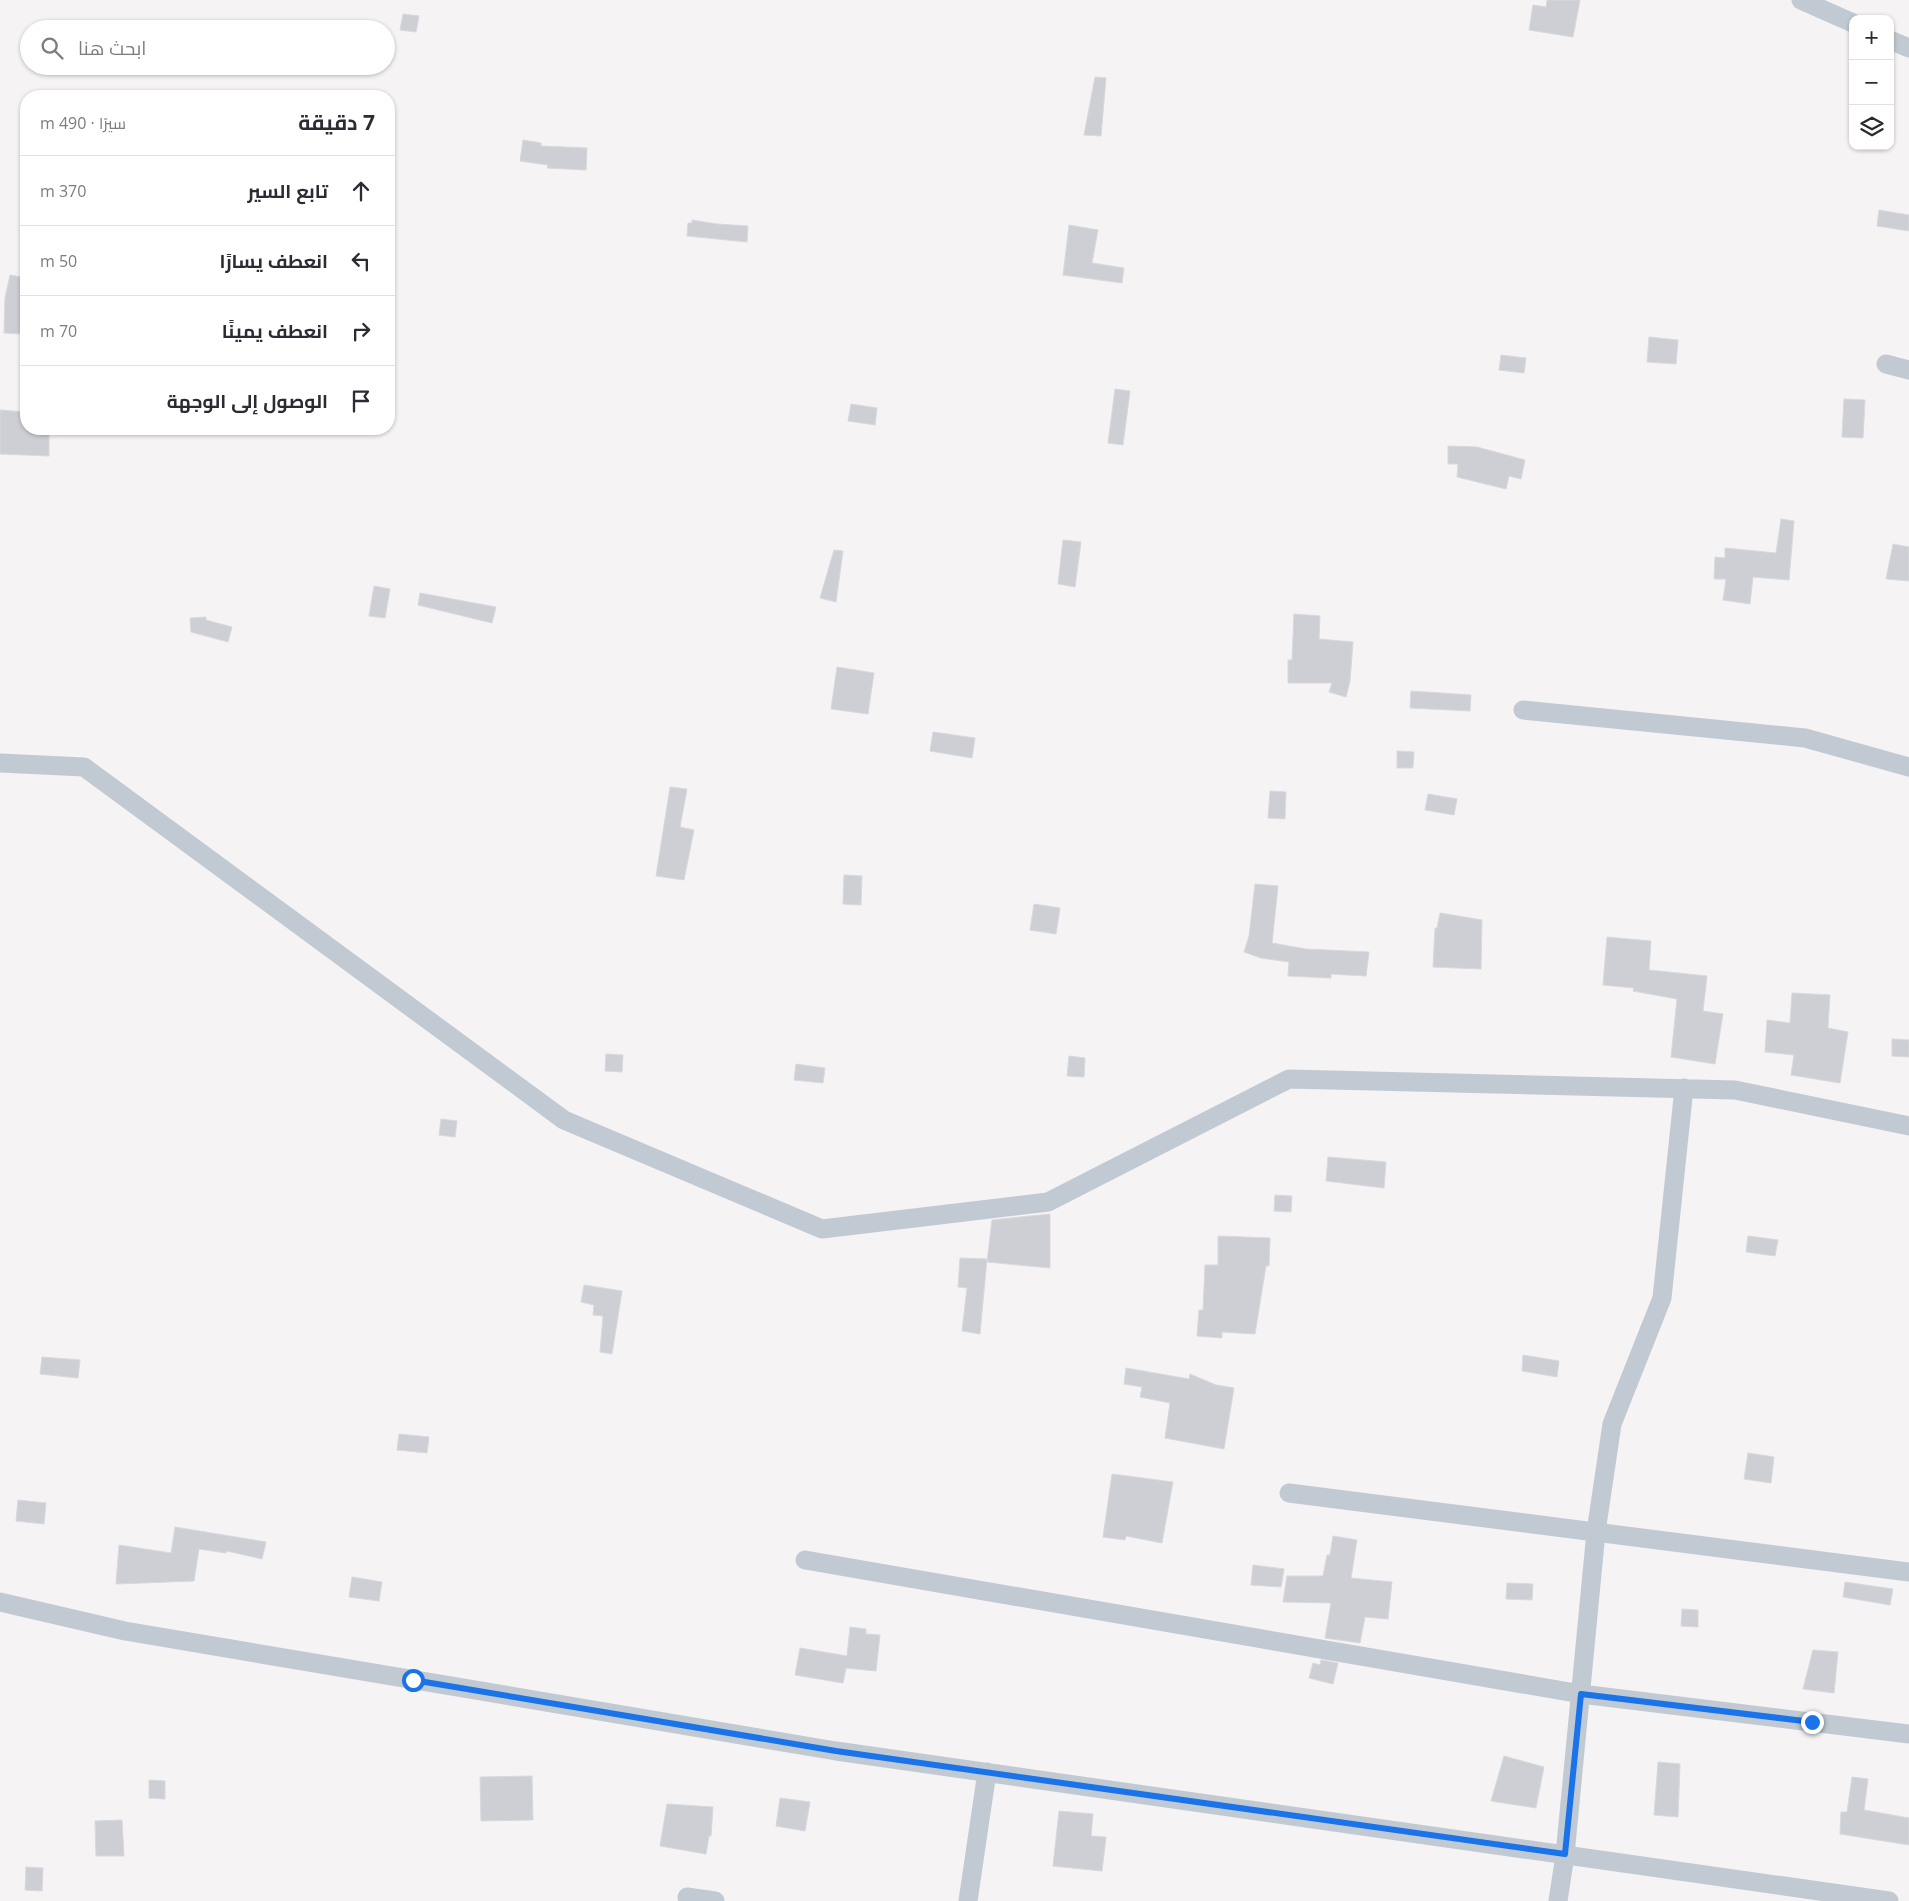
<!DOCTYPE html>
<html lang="ar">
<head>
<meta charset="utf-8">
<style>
	:root { --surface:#fff; --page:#f2f2f3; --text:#2b2b33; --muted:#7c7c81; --line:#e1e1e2 }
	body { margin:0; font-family:"Open Sans",Cairo,sans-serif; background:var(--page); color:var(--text); direction:rtl }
	.controls { position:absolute; right:15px; top:15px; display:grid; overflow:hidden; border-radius:10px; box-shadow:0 1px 4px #0004 }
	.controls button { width:45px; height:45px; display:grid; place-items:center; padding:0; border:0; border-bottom:1px solid var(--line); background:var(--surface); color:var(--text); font:25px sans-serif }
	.stop { position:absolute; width:15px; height:15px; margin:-11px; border:4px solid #1a73e8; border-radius:50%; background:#fff }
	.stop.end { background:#1a73e8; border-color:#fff; box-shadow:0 1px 5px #0008 }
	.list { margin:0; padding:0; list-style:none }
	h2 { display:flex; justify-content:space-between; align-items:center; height:65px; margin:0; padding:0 20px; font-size:21px }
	h2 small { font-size:16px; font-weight:400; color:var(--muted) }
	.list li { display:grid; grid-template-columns:32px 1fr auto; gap:15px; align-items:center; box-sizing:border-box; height:70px; padding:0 20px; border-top:1px solid var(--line) }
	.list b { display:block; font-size:19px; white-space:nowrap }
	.list em { font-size:16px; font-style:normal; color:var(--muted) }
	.icon { flex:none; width:28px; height:28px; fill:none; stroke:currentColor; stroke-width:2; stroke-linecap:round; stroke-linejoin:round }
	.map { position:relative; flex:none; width:1909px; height:1901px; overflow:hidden; direction:ltr }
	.search { position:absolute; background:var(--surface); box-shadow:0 1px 4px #0004; left:20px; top:20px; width:375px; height:55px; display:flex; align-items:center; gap:12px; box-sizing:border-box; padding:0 18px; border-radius:28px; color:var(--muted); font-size:19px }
	.panel { position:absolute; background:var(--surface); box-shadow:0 1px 4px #0004; left:20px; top:90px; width:375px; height:345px; border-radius:20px; direction:rtl }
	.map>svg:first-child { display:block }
</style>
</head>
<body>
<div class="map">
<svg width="1909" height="1901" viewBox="0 0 1909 1901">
	<rect width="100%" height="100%" fill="#f5f3f3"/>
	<path fill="#cdcfd5" stroke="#d7d9de" d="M1547 0H1580L1573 37 1529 30 1533 5 1546 7Z
		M403 14 419 16 416 32 400 30Z
		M1095 77 1106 78 1101 136 1084 135Z
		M523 140 541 143V146L587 148 586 170 547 168 548 165 520 161Z
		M1879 210 1909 215V231L1877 226Z
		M692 220 717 224 748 226 747 242 687 236 688 223H692Z
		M1069 225 1098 230 1092 263 1124 268 1122 283 1063 275Z
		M10 275 26 278 22 334 4 333 5 298Z
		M1649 337 1678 340 1676 364 1647 362Z
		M1501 355 1526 358 1524 373 1499 370Z
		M1115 389 1130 391 1123 445 1108 443Z
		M1844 399 1865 400 1863 438 1842 437Z
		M851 404 877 408 875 425 848 421Z
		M0 410 26 412V429H49V456L0 454Z
		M1448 446 1477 447 1525 460 1521 479 1509 476 1506 489 1457 477 1458 464H1448Z
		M1781 519 1794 521 1789 580 1753 577 1750 604 1723 600 1726 579H1714L1715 557 1725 558V548L1776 553Z
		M1063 540 1081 542 1075 587 1058 584Z
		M1893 544 1909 547V581L1886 579Z
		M834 550 843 551 836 602 820 598Z
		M374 586 390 589 385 618 369 616Z
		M420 593 496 607 492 623 418 605Z
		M1294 614 1320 616 1319 639 1353 642 1350 681 1346 697 1329 692 1332 683H1288V660H1292Z
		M206 617V620L232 627 228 642 191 632 190 618Z
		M837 667 874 673 868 714 831 709Z
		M1411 691 1471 695 1470 711 1410 708Z
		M933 732 975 738 972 758 930 751Z
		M1397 751 1414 752 1413 768H1397Z
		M670 787 687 789 680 827 694 830 684 880 656 876Z
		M1270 791 1286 792 1285 819 1268 818Z
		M1428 794 1457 799 1454 815 1425 810Z
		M844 875 862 876 861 905 843 904Z
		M1255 884 1278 886 1272 943 1306 949 1369 952 1366 976 1331 974V978L1288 976 1289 962 1261 958 1244 952 1249 936Z
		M1034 904 1060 908 1056 934 1030 930Z
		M1440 913 1482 920 1481 969 1433 967 1435 928H1437Z
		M1607 937 1651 941 1649 970 1707 976 1703 1011 1723 1014 1715 1064 1671 1057 1677 999 1633 991 1634 988 1603 985Z
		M1792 993 1830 995 1828 1028 1848 1032 1840 1083 1791 1075 1794 1055 1765 1052 1767 1020 1790 1023Z
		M1892 1039 1909 1040V1057L1892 1056Z
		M606 1054 623 1055 622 1072 605 1071Z
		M1069 1056 1085 1058 1084 1077 1067 1076Z
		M796 1064 825 1068 823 1083 794 1080Z
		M441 1119 457 1121 455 1137 439 1135Z
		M1328 1157 1386 1162 1384 1188 1326 1181Z
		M1275 1195 1292 1196 1291 1212 1274 1211Z
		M1050 1214V1268L987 1262 992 1220Z
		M1218 1236 1270 1238 1269 1266H1266L1255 1334 1222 1332V1338L1197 1336 1199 1310H1203L1205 1265H1218Z
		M1748 1236 1778 1240 1775 1256 1746 1252Z
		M960 1258 987 1259 980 1334 962 1331 967 1288 958 1287Z
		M584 1285 622 1291 612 1354 600 1352 603 1316 593 1315 594 1305 581 1302Z
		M1523 1355 1559 1361 1557 1377 1522 1371Z
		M42 1357 80 1360 78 1378 40 1374Z
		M1126 1368 1189 1379 1190 1374 1216 1385 1234 1388 1224 1449 1165 1438 1170 1403 1140 1397 1142 1387 1124 1384Z
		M399 1434 429 1437 427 1453 397 1450Z
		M1748 1453 1774 1457 1771 1483 1744 1479Z
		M1112 1474 1173 1482 1162 1543 1126 1536 1125 1540 1103 1537Z
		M18 1500 46 1503 44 1524 16 1521Z
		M175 1527 266 1542 262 1559 227 1551 226 1553 199 1549 194 1581 116 1584 119 1545 171 1553Z
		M1333 1536 1357 1540 1351 1578 1392 1582 1388 1619 1365 1617 1360 1643 1325 1638 1331 1603 1283 1602 1287 1576H1323L1327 1555H1330Z
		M1253 1565 1284 1569 1281 1587 1251 1585Z
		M352 1577 382 1582 379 1601 349 1597Z
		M1845 1582 1893 1589 1890 1605 1843 1597Z
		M1507 1583 1533 1584 1532 1600 1506 1599Z
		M1682 1609 1698 1610V1627L1681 1626Z
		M850 1627 866 1629V1634L880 1635 876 1671 846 1668 843 1683 795 1675 800 1648 847 1656Z
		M1813 1650 1838 1652 1834 1693 1803 1689Z
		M1321 1660 1338 1663 1333 1684 1309 1678 1313 1663 1320 1665Z
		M1504 1756 1544 1767 1536 1808 1491 1801Z
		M1658 1762 1680 1764 1678 1817 1654 1815Z
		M532 1776 533 1820 481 1821 480 1777Z
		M1852 1777 1868 1779 1864 1810 1909 1818V1845L1840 1834 1841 1812H1847Z
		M149 1780 165 1781V1799L149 1798Z
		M780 1798 810 1802 805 1831 776 1826Z
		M667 1804 713 1807 711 1836H709L706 1854 660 1846Z
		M1059 1811 1093 1814 1091 1836 1106 1837 1102 1871 1053 1866Z
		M122 1820 124 1856H96L95 1821Z
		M26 1867 43 1868 42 1891 25 1890Z"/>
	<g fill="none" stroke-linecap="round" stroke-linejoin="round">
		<path stroke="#c1cad2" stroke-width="19" d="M1801 0 1853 23
			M1890 40 1909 48
			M1886 364 1909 370
			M1523 710 1805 738 1909 767
			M0 763 84 767 564 1120 822 1229 1048 1202 1289 1079 1735 1090 1909 1126
			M1289 1493 1909 1572
			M805 1560 1581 1694 1909 1734
			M0 1602 125 1631 836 1751 1889 1901
			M687 1897 715 1901
			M968 1901 987 1772
			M1558 1901 1565 1855 1596 1532 1612 1424 1662 1298 1684 1088"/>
	</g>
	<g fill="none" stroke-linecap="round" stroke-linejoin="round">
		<path stroke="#1a73e8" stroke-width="6" d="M413 1680 836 1751 1565 1854 1581 1694 1812 1722"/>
	</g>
</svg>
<div class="controls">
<button>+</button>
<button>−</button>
<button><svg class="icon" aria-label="layers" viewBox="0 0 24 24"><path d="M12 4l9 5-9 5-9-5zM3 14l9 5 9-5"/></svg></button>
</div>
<div class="stop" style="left:413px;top:1680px"></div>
<div class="stop end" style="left:1812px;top:1722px"></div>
<div class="search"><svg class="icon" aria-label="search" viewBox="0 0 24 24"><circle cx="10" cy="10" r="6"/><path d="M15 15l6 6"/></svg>ابحث هنا</div>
<section class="panel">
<h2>7 دقيقة<small>سيرًا · 490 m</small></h2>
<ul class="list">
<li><svg class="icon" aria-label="ahead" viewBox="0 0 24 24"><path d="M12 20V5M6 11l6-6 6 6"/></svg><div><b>تابع السير</b></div><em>370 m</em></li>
<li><svg class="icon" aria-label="left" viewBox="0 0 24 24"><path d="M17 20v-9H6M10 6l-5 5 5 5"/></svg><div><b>انعطف يسارًا</b></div><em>50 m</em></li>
<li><svg class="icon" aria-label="right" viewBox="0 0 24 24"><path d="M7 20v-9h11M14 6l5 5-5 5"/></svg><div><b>انعطف يمينًا</b></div><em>70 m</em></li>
<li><svg class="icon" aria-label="arrive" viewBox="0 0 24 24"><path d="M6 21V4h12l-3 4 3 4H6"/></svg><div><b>الوصول إلى الوجهة</b></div></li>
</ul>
</section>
</div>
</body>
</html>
